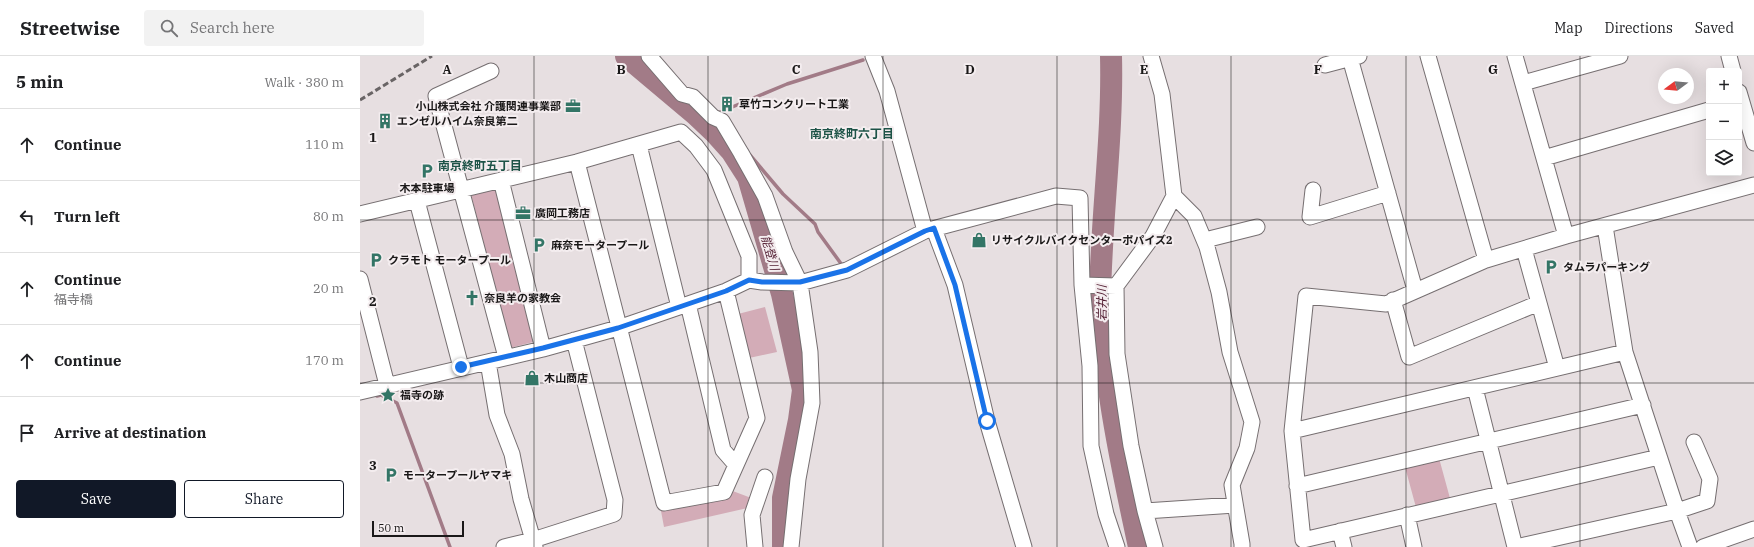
<!DOCTYPE html>
<html lang="en">
<head>
<meta charset="utf-8">
<style>
	:root { --surface:#fff; --page:#f2f2f2; --text:#202124; --muted:#757577; --line:#e0e0e0; --accent:#111827 }
	body { margin:0; font-family:"IBM Plex Serif","Noto Sans JP",serif; background:var(--page); color:var(--text) }
	.controls { position:absolute; right:12px; top:12px; display:grid; overflow:hidden; border-radius:4px; box-shadow:0 4px 16px #0002 }
	.controls button { width:36px; height:36px; display:grid; place-items:center; padding:0; border:0; border-bottom:1px solid var(--line); background:var(--surface); color:var(--text); font:20px sans-serif }
	.compass { position:absolute; left:1298px; top:12px; width:36px; height:36px; border-radius:50%; background:var(--surface); box-shadow:0 4px 16px #0002; rotate:254deg }
	.scale { position:absolute; left:12px; bottom:10px; width:92px; box-sizing:border-box; padding-left:4px; border:2px solid #1a1818; border-top:0; font-size:11px; line-height:14px; white-space:nowrap; color:#1a1818; -webkit-text-stroke:3px #f4edef; paint-order:stroke }
	.stop { position:absolute; width:12px; height:12px; margin:-9px; border:3px solid #1a73e8; border-radius:50%; background:#fff }
	.stop.end { background:#1a73e8; border-color:#fff; box-shadow:0 1px 4px #0008 }
	.list { margin:0; padding:0; list-style:none }
	h2 { display:flex; justify-content:space-between; align-items:center; height:52px; margin:0; padding:0 16px; font-size:17px }
	h2 small { font-size:13px; font-weight:400; color:var(--muted) }
	.list li { display:grid; grid-template-columns:26px 1fr auto; gap:12px; align-items:center; box-sizing:border-box; height:72px; padding:0 16px; border-top:1px solid var(--line) }
	.list b { display:block; font-size:15px; white-space:nowrap }
	.list p { margin:0; font-size:13px; white-space:nowrap; color:var(--muted) }
	.list em { font-size:13px; font-style:normal; color:var(--muted) }
	.actions { display:flex; gap:8px; padding:12px 16px }
	.actions a { flex:1; padding:9px 0; border:1px solid var(--accent); border-radius:4px; text-align:center; font-size:14px; color:var(--accent) }
	.actions .main { background:var(--accent); color:#fff }
	.icon { flex:none; width:22px; height:22px; fill:none; stroke:currentColor; stroke-width:2; stroke-linecap:round; stroke-linejoin:round }
	.map { position:relative; flex:none; width:1394px; height:491px; overflow:hidden }
	header { display:flex; align-items:center; gap:24px; box-sizing:border-box; height:56px; padding:0 20px; background:var(--surface); border-bottom:1px solid var(--line) }
	header strong { font-size:19px }
	nav { display:flex; gap:22px; margin-inline-start:auto; font-size:14px }
	.search { width:280px; height:36px; background:var(--page); display:flex; align-items:center; gap:10px; box-sizing:border-box; padding:0 14px; border-radius:4px; color:var(--muted); font-size:15px }
	main { display:flex }
	aside { flex:1; background:var(--surface) }
	.map>svg:first-child { display:block }
</style>
</head>
<body>
<header>
<strong>Streetwise</strong>
<div class="search"><svg class="icon" aria-label="search" viewBox="0 0 24 24"><circle cx="10" cy="10" r="6"/><path d="M15 15l6 6"/></svg>Search here</div>
<nav><a>Map</a><a>Directions</a><a>Saved</a></nav>
</header>
<main>
<aside>
<h2>5 min<small>Walk · 380 m</small></h2>
<ul class="list">
<li><svg class="icon" aria-label="ahead" viewBox="0 0 24 24"><path d="M12 20V5M6 11l6-6 6 6"/></svg><div><b>Continue</b></div><em>110 m</em></li>
<li><svg class="icon" aria-label="left" viewBox="0 0 24 24"><path d="M17 20v-9H6M10 6l-5 5 5 5"/></svg><div><b>Turn left</b></div><em>80 m</em></li>
<li><svg class="icon" aria-label="ahead" viewBox="0 0 24 24"><path d="M12 20V5M6 11l6-6 6 6"/></svg><div><b>Continue</b><p>福寺橋</p></div><em>20 m</em></li>
<li><svg class="icon" aria-label="ahead" viewBox="0 0 24 24"><path d="M12 20V5M6 11l6-6 6 6"/></svg><div><b>Continue</b></div><em>170 m</em></li>
<li><svg class="icon" aria-label="arrive" viewBox="0 0 24 24"><path d="M6 21V4h12l-3 4 3 4H6"/></svg><div><b>Arrive at destination</b></div></li>
</ul>
<div class="actions"><a class="main">Save</a><a>Share</a></div>
</aside>
<div class="map">
<svg width="1394" height="491" viewBox="0 0 1394 491">
	<rect width="100%" height="100%" fill="#e7dfe1"/>
	<path fill="#d3acb7" d="M138 131 177 285 150 292 111 138Z
		M405 251 417 296 389 302 378 258Z
		M1079 402 1091 446 1057 455 1045 411Z
		M370 434 394 443 392 451 304 471 301 455 368 440Z"/>
	<g fill="none" stroke-linecap="round" stroke-linejoin="round">
		<path stroke="#a27b87" stroke-width="3.5" d="M358 57 427 28 503 4
			M390 99 423 138 455 168 458 176 482 209
			M17 340 21 339 37 347 90 491"/>
		<path stroke="#a27b87" stroke-width="22" d="M266 0 335 58 354 76 372 96 388 121 422 238 443 334 439 364 423 442V491
			M751 0C753 81 741 162 740 243 740 273 745 303 749 333 756 386 768 439 779 491"/>
		<g stroke="#766f71" stroke-width="17">
			<path id="minor" d="M289 0 322 38 333 41 353 61 362 65 381 97 405 140 425 196 440 227 450 296 452 347 438 423 431 491
				M513 0 527 35 565 175
				M791 0 802 38 814 140 793 180 756 230 757 298 771 390 785 455 795 491
				M1068 0 1126 204
				M1155 0 1206 180
				M1369 0 1373 15
				M990 2 1055 234
				M965 9 999 0
				M131 15 76 40 146 301
				M1163 27 1260 0
				M1379 36 1394 87
				M279 89 319 251
				M1184 102 1349 54
				M217 106 304 447 364 436 397 362 366 235
				M141 124 183 293
				M953 134 950 161 1028 137
				M814 140 834 160 847 191 859 236 870 296 892 366 887 392 872 429 882 488V491
				M57 145 101 311
				M0 158 217 106 321 76 336 90 354 114 389 200V224
				M1245 170 1265 296 1317 455 1330 491
				M574 173 595 229 627 365 664 491
				M845 184 897 171
				M1164 193 1197 312
				M0 223 27 329
				M722 229 756 230
				M1033 244 1049 301 1179 247
				M328 248 363 394 376 409
				M128 306 137 359 152 398 161 443 175 491
				M1115 332 1155 491
				M0 336 183 293 258 272 366 235 389 224 402 226 440 227 487 214 565 175 696 140 720 142 722 229 730 310 731 390 746 458 757 491
				M932 375 1265 296
				M1299 401 943 484 932 375 946 240 1026 248 1126 204 1206 180 1394 129
				M937 430 1283 349
				M785 455 875 449
				M1047 459 1054 491
				M980 475 984 491
				M144 491 173 484 254 458 255 444 214 284
				M395 491 392 459 405 421
				M1156 491 1317 455 1347 445 1350 423 1334 386
				M1343 491 1394 473"/>
		</g>
		<use href="#minor" stroke="#fff" stroke-width="15"/>
		<path stroke="#696465" stroke-width="3" stroke-dasharray="6 3" stroke-linecap="butt" d="M0 44 72 0"/>
	</g>
	<g fill="none" stroke-linecap="round" stroke-linejoin="round">
		<path stroke="#1a73e8" stroke-width="5" d="M101 311 183 292 258 272 366 235 389 224 402 226H440L487 214 565 175 574 172 595 229 627 365"/>
	</g>
	<path fill="none" stroke="#1a1818" stroke-width="1" stroke-opacity="0.55" d="M174 0V491M348 0V491M523 0V491M697 0V491M871 0V491M1046 0V491M1220 0V491M0 164H1394M0 327H1394"/>
	<defs>
		<g id="building-bare" transform="scale(1.2)"><path d="M-4-6H4V6H1V3H-1V6H-4ZM-2.5-4.3h1.7v1.8h-1.7ZM.8-4.3h1.7v1.8H.8ZM-2.5-1h1.7V.8h-1.7ZM.8-1h1.7V.8H.8Z" fill="#337566" stroke="#f4edef" stroke-width="2.5" paint-order="stroke"/></g>
		<g id="office-bare" transform="scale(1.2)"><path d="M-6-3h4V-5.5h4V-3h4V5H-6ZM-1-4.5V-3h2v-1.5ZM-6 0V1H6V0Z" fill="#337566" stroke="#f4edef" stroke-width="2.5" paint-order="stroke"/></g>
		<g id="parking-bare" transform="scale(1.2)"><path d="M-3.5-5.5H1a3.5 3.5 0 0 1 0 7H-1V5.5H-3.5ZM-1-3.4V-.6H.8a1.4 1.4 0 0 0 0-2.8Z" fill="#337566" stroke="#f4edef" stroke-width="2.5" paint-order="stroke"/></g>
		<g id="shop-bare" transform="scale(1.2)"><path d="M-5-2.5h2.3a2.7 3.5 0 0 1 5.4 0H5L5.5 6h-11ZM-1.5-2.5h3a1.5 2.3 0 0 0-3 0Z" fill="#337566" stroke="#f4edef" stroke-width="2.5" paint-order="stroke"/></g>
		<g id="church-bare" transform="scale(1.2)"><path d="M-1.2-6h2.4v3.5h3.3v2.4h-3.3V6h-2.4V-.1h-3.3v-2.4h3.3Z" fill="#337566" stroke="#f4edef" stroke-width="2.5" paint-order="stroke"/></g>
		<g id="sight-bare" transform="scale(1.2)"><path d="M0-6L1.8-2.2L6-1.7L2.9 1.2L3.7 5.4L0 3.3L-3.7 5.4L-2.9 1.2L-6-1.7L-1.8-2.2Z" fill="#337566" stroke="#f4edef" stroke-width="2.5" paint-order="stroke"/></g>
	</defs>
	<g fill-rule="evenodd">
		<use href="#building-bare" x="367" y="48"/>
		<use href="#office-bare" x="213" y="50"/>
		<use href="#building-bare" x="25" y="65"/>
		<use href="#parking-bare" x="67" y="115"/>
		<use href="#office-bare" x="163" y="157"/>
		<use href="#shop-bare" x="619" y="184"/>
		<use href="#parking-bare" x="179" y="189"/>
		<use href="#parking-bare" x="16" y="204"/>
		<use href="#parking-bare" x="1191" y="211"/>
		<use href="#church-bare" x="112" y="242"/>
		<use href="#shop-bare" x="172" y="322"/>
		<use href="#sight-bare" x="28" y="339"/>
		<use href="#parking-bare" x="31" y="419"/>
	</g>
	<g text-anchor="middle" stroke-width="4" stroke-linejoin="round" paint-order="stroke">
		<g font-size="11" font-weight="bold" fill="#1a1818" stroke="#f4edef" text-anchor="start">
			<text x="379" y="52">草竹コンクリート工業</text>
			<text x="201" y="54" text-anchor="end">小山株式会社 介護関連事業部</text>
			<text x="37" y="69">エンゼルハイム奈良第二</text>
			<text x="67" y="136" text-anchor="middle">木本駐車場</text>
			<text x="175" y="161">廣岡工務店</text>
			<text x="631" y="188">リサイクルバイクセンターポパイズ2</text>
			<text x="191" y="193">麻奈モータープール</text>
			<text x="28" y="208">クラモト モータープール</text>
			<text x="1203" y="215">タムラパーキング</text>
			<text x="124" y="246">奈良羊の家教会</text>
			<text x="184" y="326">木山商店</text>
			<text x="40" y="343">福寺の跡</text>
			<text x="43" y="423">モータープールヤマキ</text>
		</g>
		<g font-size="12" font-weight="bold" fill="#1d5347" stroke="#f4edef">
			<text x="492" y="82">南京終町六丁目</text>
			<text x="120" y="114">南京終町五丁目</text>
		</g>
		<g font-size="12" font-style="italic" fill="#521e32" stroke="#f4edef">
			<text transform="translate(410 197) rotate(74)" y="4">能登川</text>
			<text transform="translate(742 247) rotate(-90)" y="4">岩井川</text>
		</g>
	</g>
	<g font-size="13" text-anchor="middle" font-weight="bold" fill="#1a1818" stroke="#f4edef" stroke-width="4" stroke-linejoin="round" paint-order="stroke">
		<text x="87" y="18">A</text>
		<text x="261" y="18">B</text>
		<text x="436" y="18">C</text>
		<text x="610" y="18">D</text>
		<text x="784" y="18">E</text>
		<text x="958" y="18">F</text>
		<text x="1133" y="18">G</text>
		<text x="13" y="86">1</text>
		<text x="13" y="250">2</text>
		<text x="13" y="414">3</text>
	</g>
</svg>
<div class="controls">
<button>+</button>
<button>−</button>
<button><svg class="icon" aria-label="layers" viewBox="0 0 24 24"><path d="M12 4l9 5-9 5-9-5zM3 14l9 5 9-5"/></svg></button>
</div>
<svg class="compass" viewBox="-18 -18 36 36"><path d="M0-13l5 13h-10z" fill="#e53935"/><path d="M0 13l5-13h-10z" fill="#757577"/></svg>
<div class="scale">50 m</div>
<div class="stop" style="left:627px;top:365px"></div>
<div class="stop end" style="left:101px;top:311px"></div>
</div>
</main>
</body>
</html>
